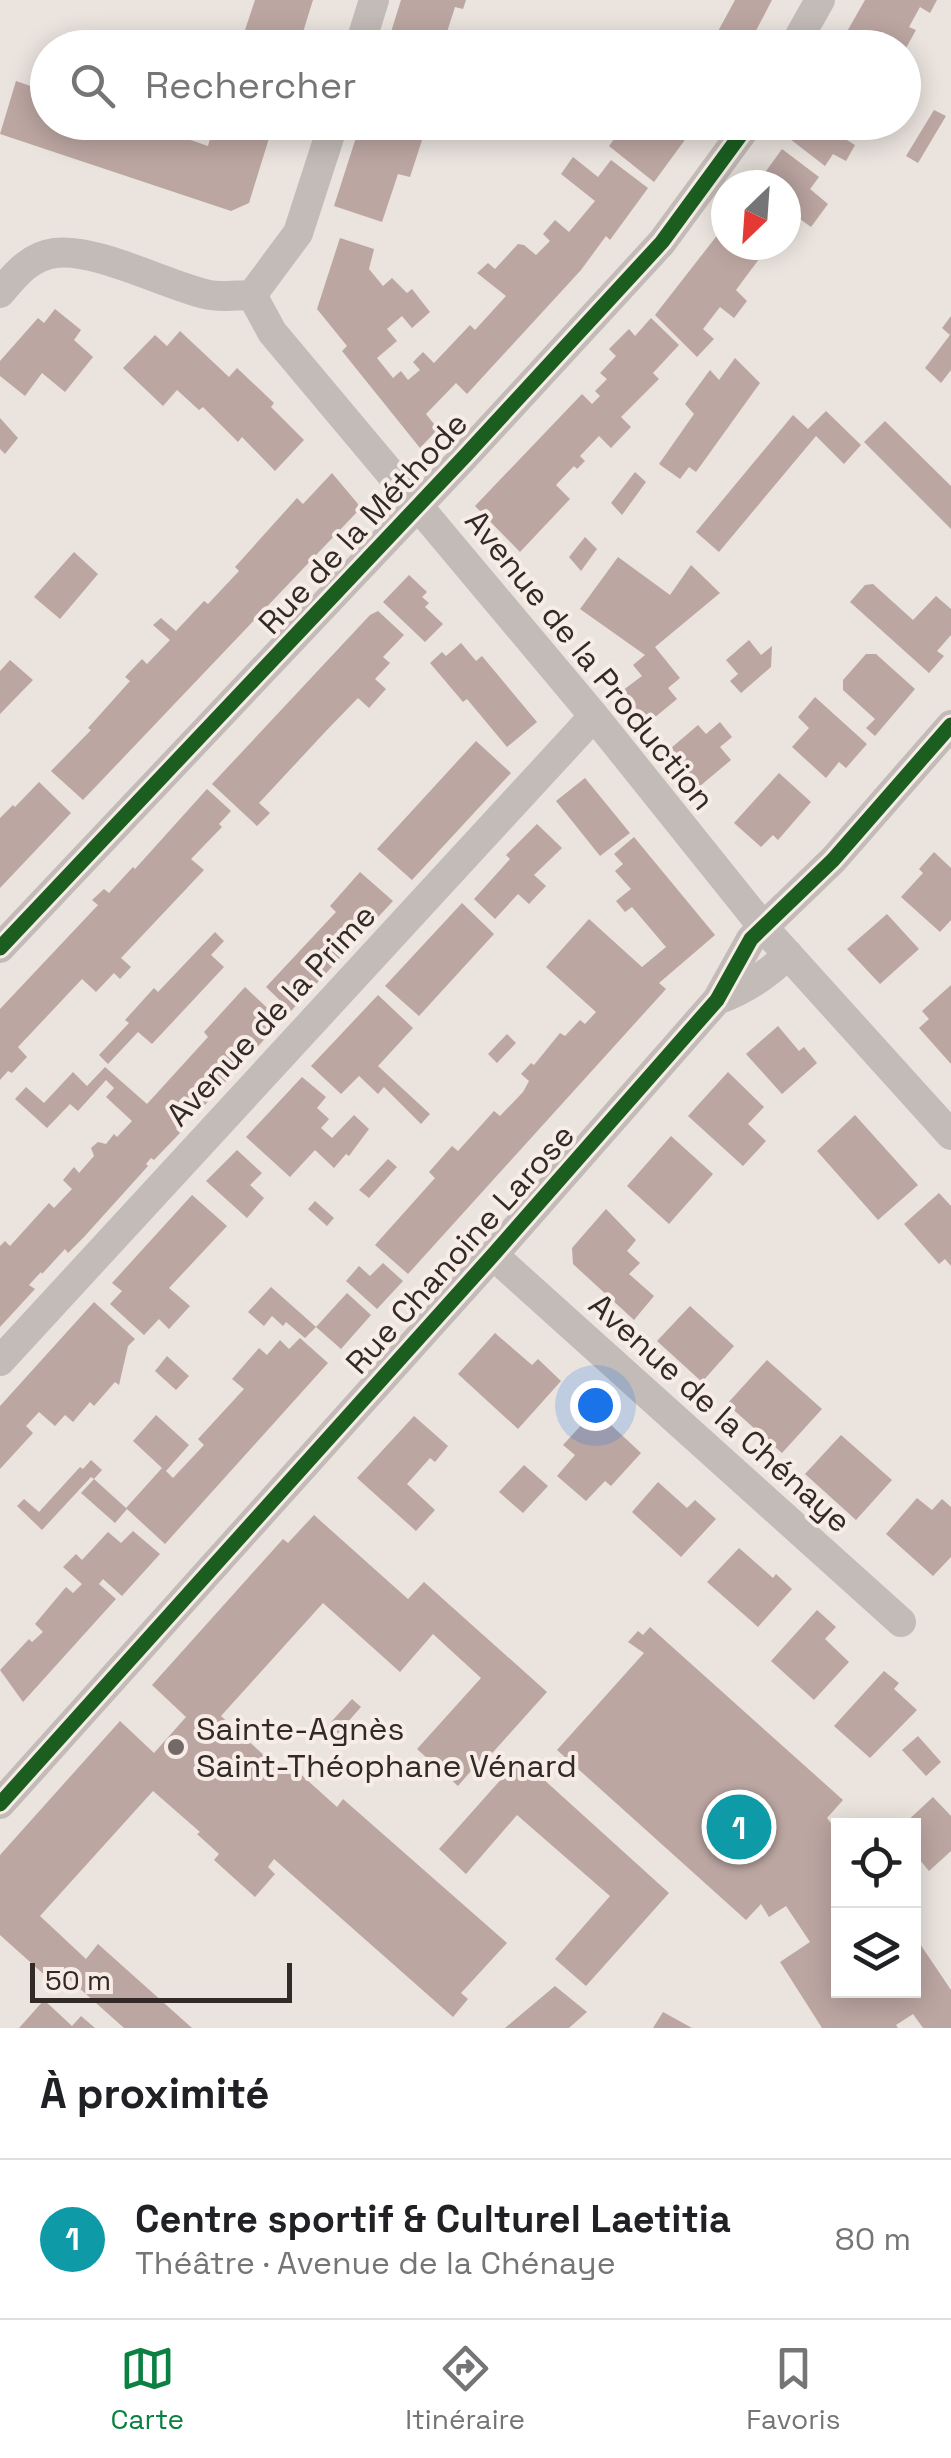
<!DOCTYPE html>
<html lang="fr">
<head>
<meta charset="utf-8">
<style>
	:root { --surface:#fff; --page:#f2f2f2; --text:#202124; --muted:#757577; --line:#e0e0e0; --accent:#0b8043 }
	body { margin:0; font-family:"Space Grotesk",sans-serif; background:var(--page); color:var(--text) }
	.controls { position:absolute; right:30px; bottom:30px; display:grid; overflow:hidden; border-radius:0px; box-shadow:0 5px 25px #0003 }
	.controls button { width:90px; height:90px; display:grid; place-items:center; padding:0; border:0; border-bottom:2px solid var(--line); background:var(--surface); color:var(--text); font:50px sans-serif }
	.compass { position:absolute; left:711px; top:170px; width:90px; height:90px; border-radius:50%; background:var(--surface); box-shadow:0 5px 25px #0003; rotate:205deg }
	.scale { position:absolute; left:30px; bottom:25px; width:262px; box-sizing:border-box; padding-left:10px; border:5px solid #332927; border-top:0; font-size:28px; line-height:35px; white-space:nowrap; color:#332927; -webkit-text-stroke:8px #f7ede6; paint-order:stroke }
	.you { position:absolute; left:595px; top:1405px; width:35px; height:35px; margin:-25px; border:8px solid #fff; border-radius:50%; background:#1a73e8; box-shadow:0 0 0 15px #1a73e833 }
	.badge { display:grid; place-items:center; width:65px; height:65px; border-radius:50%; background:var(--accent); color:#fff; font-size:32px; font-weight:700 }
	.pin { position:absolute; translate:-50% -50%; border:5px solid #fff; box-shadow:0 2px 10px #0006 }
	.list { margin:0; padding:0; list-style:none }
	h2 { display:flex; justify-content:space-between; align-items:center; height:130px; margin:0; padding:0 40px; font-size:42px }
	h2 small { font-size:32px; font-weight:400; color:var(--muted) }
	.list li { display:grid; grid-template-columns:65px 1fr auto; gap:30px; align-items:center; box-sizing:border-box; height:160px; padding:0 40px; border-top:2px solid var(--line) }
	.list b { display:block; font-size:38px; white-space:nowrap }
	.list p { margin:0; font-size:32px; white-space:nowrap; color:var(--muted) }
	.list em { font-size:32px; font-style:normal; color:var(--muted) }
	.icon { flex:none; width:55px; height:55px; fill:none; stroke:currentColor; stroke-width:2; stroke-linecap:round; stroke-linejoin:round }
	.map { position:relative; flex:none; width:951px; height:2028px; overflow:hidden }
	.search { position:absolute; background:var(--surface); box-shadow:0 5px 25px #0003; left:30px; right:30px; top:30px; height:110px; display:flex; align-items:center; gap:25px; box-sizing:border-box; padding:0 35px; border-radius:55px; color:var(--muted); font-size:38px }
	.sheet { height:290px; background:var(--surface) }
	nav { display:flex; justify-content:space-around; align-items:center; box-sizing:border-box; height:140px; border-top:2px solid var(--line); background:var(--surface); font-size:28px; color:var(--muted) }
	nav a { display:grid; justify-items:center; gap:5px }
	nav .on { color:var(--accent) }
	.map>svg:first-child { display:block }
</style>
</head>
<body>
<div class="map">
<svg width="951" height="2028" viewBox="0 0 951 2028">
	<rect width="100%" height="100%" fill="#eae3de"/>
	<path fill="#bca6a2" d="M255 0H313L298 48H239Z
		M401 0H466L463 9 455 7 446 35 454 38 451 48H386Z
		M735 0H772L747 48H696L700 40 710 46Z
		M865 0H937L930 13 920 7 909 27 916 30 906 48H866L845 35Z
		M16 81 48 92V122H138L208 146 210 139 183 130 185 122H274L249 203 231 211 0 134Z
		M934 110 946 116 918 163 906 156Z
		M361 122H413L410 133 423 137 410 177 398 174 382 222 334 206Z
		M626 122H698L654 182 609 146Z
		M797 122H850L842 137 855 145 846 161 833 154 825 166 790 139Z
		M782 149 819 177 810 189 828 204 811 227 789 211 786 214V185H756Z
		M573 157 598 177 611 160 648 188 610 240 606 236 581 270 467 394 456 383 426 414 438 429 420 448 342 351 347 346 317 309 340 238 374 249 369 269 383 286 392 278 407 293 412 289 430 312 412 328 402 316 387 329 397 341 377 358 393 378 401 371 408 380 420 370 413 362 423 352 434 363 470 325 475 330 506 296 477 273 488 263 495 269 518 244 524 245 536 255 550 241 543 234 555 220 569 232 595 201 561 174Z
		M726 224V245L768 247 736 290 747 301 734 318 720 307 703 329 714 339 697 357 655 315Z
		M55 309 81 330 74 340 93 357 65 392 42 373 25 396 0 376V361L38 318 44 323Z
		M951 316V370L941 383 925 368 950 335 942 328Z
		M651 318 679 345 653 373 659 379 621 417 631 427 611 448 599 436 580 456 585 461 577 469 574 466 556 485 570 499 520 552 475 506 582 394 592 404 600 396 595 391 607 379 600 373 616 356 609 349 629 329 635 336Z
		M180 331 229 377 237 368 274 403 271 407 304 440 275 471 242 437 238 442 203 407 199 410 177 390 163 406 123 368 155 335 167 346Z
		M735 358 760 383 696 472 689 467 680 479 659 464 694 414 685 404 710 370 719 380Z
		M826 411 861 445 844 464 816 436 719 552 696 532 793 415 808 429Z
		M0 418 18 438 5 454 0 449Z
		M885 421 951 486V529L864 442Z
		M635 472 646 482 622 515 611 503Z
		M332 473 358 504 357 512 83 800 51 771 91 730 88 728 130 681 125 677 142 659 147 664 170 640 153 625 161 618 176 631 204 601 208 604 239 571 235 567 297 498 303 504Z
		M585 537 597 549 581 571 569 557Z
		M74 552 98 574 60 619 34 597Z
		M618 557 670 595 691 565 720 593 655 647 680 678 668 688 677 699 648 723 622 691 642 676 633 665 645 655 580 609Z
		M409 575 427 592 422 597 429 603 425 607 443 624 425 642 383 602Z
		M873 584 913 620 936 596 951 609V635L937 651 944 656 929 673 850 602 865 585Z
		M378 611 404 635 383 657 390 663 375 679 386 689 369 708 358 698 326 731 259 803 270 813 257 826 212 784 370 615Z
		M749 640 761 655 772 646 771 667 741 693 730 681 738 674 726 660Z
		M461 643 476 661 482 656 537 722 507 747 467 699 463 702 430 663 442 652 446 656Z
		M866 654H876L915 689 875 736 866 728 875 719 843 690V680Z
		M10 660 33 680 0 714V671Z
		M815 697 867 744 846 768 839 762 826 778 792 747 809 728 798 717Z
		M720 722 732 737 720 747 731 760 700 786 670 749 698 725 706 734Z
		M476 741 511 773 412 880 377 849Z
		M779 773 811 802 778 840 773 835 761 847 734 823Z
		M585 778 630 833 600 856 556 801Z
		M39 782 71 813 0 888V818L13 805 15 807Z
		M207 789 231 811 219 824 222 827 191 859 204 870 121 958 131 967 120 979 114 973 96 992 82 979 18 1047 27 1057 12 1073 8 1071 0 1080V1009L98 905 92 900 104 889 109 893 133 867 135 869Z
		M537 824 562 848 534 875 546 886 529 904 518 894 495 919 474 899 510 859 506 855Z
		M634 837 715 935 659 983 666 989 408 1274 375 1245 435 1178 429 1172 452 1146 458 1151 494 1111 500 1116 523 1092 529 1081 521 1074 531 1063 534 1065 560 1033 565 1036 580 1020 585 1024 596 1012 546 967 589 919 642 967 666 947 632 907 625 912 616 901 631 889 615 871 623 864 614 854Z
		M934 852 951 868V920L940 932 901 897 923 873 919 869Z
		M360 872 393 901 291 1011 266 987 336 912 330 906Z
		M462 903 494 934 419 1016 385 986Z
		M887 914 919 949 880 984 847 949Z
		M215 932 224 941 211 955 224 967 152 1044 138 1032 108 1064 99 1055 129 1023 125 1020 154 988 158 992Z
		M951 985V1064L919 1028 929 1019 922 1011Z
		M245 987 281 1021 194 1117 191 1113 176 1129 180 1133 154 1160 151 1158 146 1164 148 1166 84 1237 68 1253 65 1249 42 1274 41 1272 29 1285 35 1289 0 1327V1246L5 1241 10 1246 49 1203 54 1208 72 1189 63 1180 74 1167 79 1173 94 1156 91 1148 98 1142 106 1144 114 1134 117 1137 132 1121 106 1097 114 1088 106 1080 78 1111 70 1104 47 1128 15 1099 26 1087 44 1103 73 1072 87 1086 105 1067 147 1104 208 1037 204 1032Z
		M378 995 413 1028 378 1066 430 1114 421 1124 384 1087 378 1094 359 1076 341 1094 311 1066Z
		M778 1026 799 1051 804 1047 817 1063 782 1094 746 1054Z
		M507 1034 516 1043 497 1063 488 1054Z
		M728 1072 764 1107 748 1124 766 1141 743 1166 688 1116Z
		M302 1077 326 1097 317 1108 329 1119 321 1128 332 1138 354 1115 369 1129 349 1156 346 1154 334 1168 315 1150 290 1177 246 1137Z
		M855 1115 918 1185 878 1220 817 1151Z
		M671 1136 713 1174 669 1224 627 1186Z
		M237 1150 262 1173 250 1185 264 1198 247 1218 206 1181Z
		M388 1159 397 1167 369 1198 359 1190Z
		M939 1193 951 1206V1266L945 1259 939 1264 904 1224Z
		M192 1195 227 1226 169 1288 190 1306 169 1329 159 1319 144 1335 110 1304 122 1291 112 1283Z
		M315 1201 334 1218 327 1226 308 1209Z
		M606 1209 636 1240 627 1251 640 1263 629 1274 654 1296 634 1320 573 1264 572 1248Z
		M383 1263 403 1281 377 1309 346 1281 359 1266 370 1276Z
		M271 1287 316 1327 305 1338 286 1322 283 1326 272 1316 264 1326 248 1312Z
		M347 1293 371 1315 341 1349 316 1327Z
		M94 1302 135 1339 128 1346 119 1385 115 1382 94 1406 90 1402 73 1422 65 1415 55 1426 39 1412 26 1426 33 1433 0 1469V1406Z
		M690 1306 734 1346 702 1382 657 1341Z
		M495 1333 532 1365 538 1359 561 1381 518 1429 458 1374Z
		M300 1338 328 1363 165 1544 127 1509 115 1523 81 1493 94 1479 126 1508 162 1468 133 1441 156 1415 189 1445 166 1471 173 1478 204 1445 198 1439 244 1389 232 1379 259 1348 267 1355 280 1340 289 1349Z
		M167 1356 189 1376 176 1390 155 1371Z
		M767 1360 822 1409 782 1453 727 1404Z
		M595 1410 641 1453 611 1486 605 1481 586 1501 557 1476 575 1455 563 1445Z
		M414 1416 448 1446 435 1462 430 1458 407 1484 435 1510 416 1531 357 1478Z
		M841 1435 892 1480 856 1520 805 1474Z
		M91 1460 102 1470 94 1479 91 1477 42 1530 17 1506 24 1499 39 1512 80 1467 83 1469Z
		M524 1465 548 1486 523 1513 499 1492Z
		M658 1482 687 1508 695 1500 716 1519 681 1557 632 1512Z
		M917 1498 932 1510 942 1499 951 1507V1557L933 1576 886 1534Z
		M314 1515 408 1599 424 1582 547 1692 486 1760 483 1757 458 1786 417 1749 481 1678 433 1634 400 1672 323 1603 221 1716 267 1758 269 1755 291 1775 296 1770 337 1807 343 1799 507 1943 461 1993 468 1999 453 2017 274 1859 268 1867 275 1874 255 1897 214 1860 219 1854 197 1834 200 1832 153 1791 40 1916 86 1959 98 1944 192 2028H124L68 1978 59 1988 0 1935V1855L120 1721 154 1753 186 1717 152 1685 283 1539 288 1543Z
		M133 1531 160 1554 122 1596 103 1579 99 1584 116 1599 23 1702 0 1670 29 1639 32 1642 43 1632 35 1624 66 1587 73 1593 82 1584 63 1567 76 1554 82 1560 108 1532 121 1543Z
		M739 1548 773 1578 776 1574 792 1589 758 1627 707 1582Z
		M817 1610 836 1627 825 1639 849 1662 814 1700 771 1661Z
		M650 1627 843 1800 827 1818 838 1832V1990H914V1935L951 1990V2028H923L913 2014 896 2025 898 2028H822L780 1962 810 1942 786 1906 769 1917 761 1904 746 1920 557 1750 644 1653 628 1642 638 1631 643 1635Z
		M884 1671 899 1683 894 1689 917 1710 870 1758 834 1726Z
		M352 1699 361 1707 331 1741 321 1733Z
		M918 1736 941 1762 926 1776 902 1750Z
		M520 1758 669 1893 586 1986 555 1959 610 1896 517 1815 466 1874 439 1849Z
		M933 1797 951 1816V1851L929 1871 914 1853V1826H902Z
		M555 1986 587 2012 569 2028H505Z
		M44 2000 72 2026 81 2016 95 2028H19Z
		M663 2012 692 2028H653Z"/>
	<g fill="none" stroke-linecap="round" stroke-linejoin="round">
		<path stroke="#c2bbb8" stroke-width="30" d="M359 48 374 0
			M793 48 820 0
			M0 293C15 275 30 256 55 253 96 248 164 284 205 294 220 298 237 295 252 295L298 233 334 122
			M252 295 272 332 594 716 764 928 951 1135
			M0 948 465 456 662 242 750 122
			M717 1000C744 990 768 975 788 954
			M493 1255 901 1622
			M0 1361 594 716
			M0 1804 493 1255 717 1000 751 939 833 860 951 725"/>
		<g stroke="#f7ede6" stroke-width="21">
			<path id="cycleway" d="M0 948 465 456 662 242 750 122
				M0 1804 493 1255 717 1000 751 939 833 860 951 725"/>
		</g>
		<use href="#cycleway" stroke="#1b5e20" stroke-width="15"/>
	</g>
	<circle fill="#736a67" stroke="#f7ede6" stroke-width="4" cx="176" cy="1747" r="10"/>
	<g text-anchor="middle" stroke-width="8" stroke-linejoin="round" paint-order="stroke">
		<g font-size="32" fill="#332927" stroke="#f7ede6">
			<text transform="translate(363 523) rotate(-47)" y="11">Rue de la Méthode</text>
			<text transform="translate(590 660) rotate(51)" y="11">Avenue de la Production</text>
			<text transform="translate(271 1015) rotate(-47)" y="11">Avenue de la Prime</text>
			<text transform="translate(460 1249) rotate(-48)" y="11">Rue Chanoine Larose</text>
			<text transform="translate(720 1413) rotate(42)" y="11">Avenue de la Chénaye</text>
		</g>
		<g font-size="32" fill="#332927" stroke="#f7ede6" text-anchor="start">
			<text x="196" y="1740">Sainte-Agnès<tspan x="196" dy="37">Saint-Théophane Vénard</tspan></text>
		</g>
	</g>
</svg>
<div class="controls">
<button><svg class="icon" aria-label="locate" viewBox="0 0 24 24"><circle cx="12" cy="12" r="6"/><path d="M12 2v4M12 18v4M2 12h4M18 12h4"/></svg></button>
<button><svg class="icon" aria-label="layers" viewBox="0 0 24 24"><path d="M12 4l9 5-9 5-9-5zM3 14l9 5 9-5"/></svg></button>
</div>
<svg class="compass" viewBox="-18 -18 36 36"><path d="M0-13l5 13h-10z" fill="#e53935"/><path d="M0 13l5-13h-10z" fill="#757577"/></svg>
<div class="scale">50 m</div>
<div class="you"></div>
<div class="pin badge" style="left:739px;top:1827px;background:#0f9aa8">1</div>
<div class="search"><svg class="icon" aria-label="search" viewBox="0 0 24 24"><circle cx="10" cy="10" r="6"/><path d="M15 15l6 6"/></svg>Rechercher</div>
</div>
<section class="sheet">
<h2>À proximité<small></small></h2>
<ul class="list">
<li><span class="badge" style="background:#0f9aa8">1</span><div><b>Centre sportif &amp; Culturel Laetitia</b><p>Théâtre · Avenue de la Chénaye</p></div><em>80 m</em></li>
</ul>
</section>
<nav>
<a class="on"><svg class="icon" aria-label="map" viewBox="0 0 24 24"><path d="M3 6l6-2 6 2 6-2v14l-6 2-6-2-6 2zM9 4v14M15 6v14"/></svg>Carte</a>
<a><svg class="icon" aria-label="directions" viewBox="0 0 24 24"><path d="M12 3l9 9-9 9-9-9zM9 14v-3h6M13 9l2 2-2 2"/></svg>Itinéraire</a>
<a><svg class="icon" aria-label="saved" viewBox="0 0 24 24"><path d="M7 4h10v16l-5-4-5 4z"/></svg>Favoris</a>
</nav>
</body>
</html>
